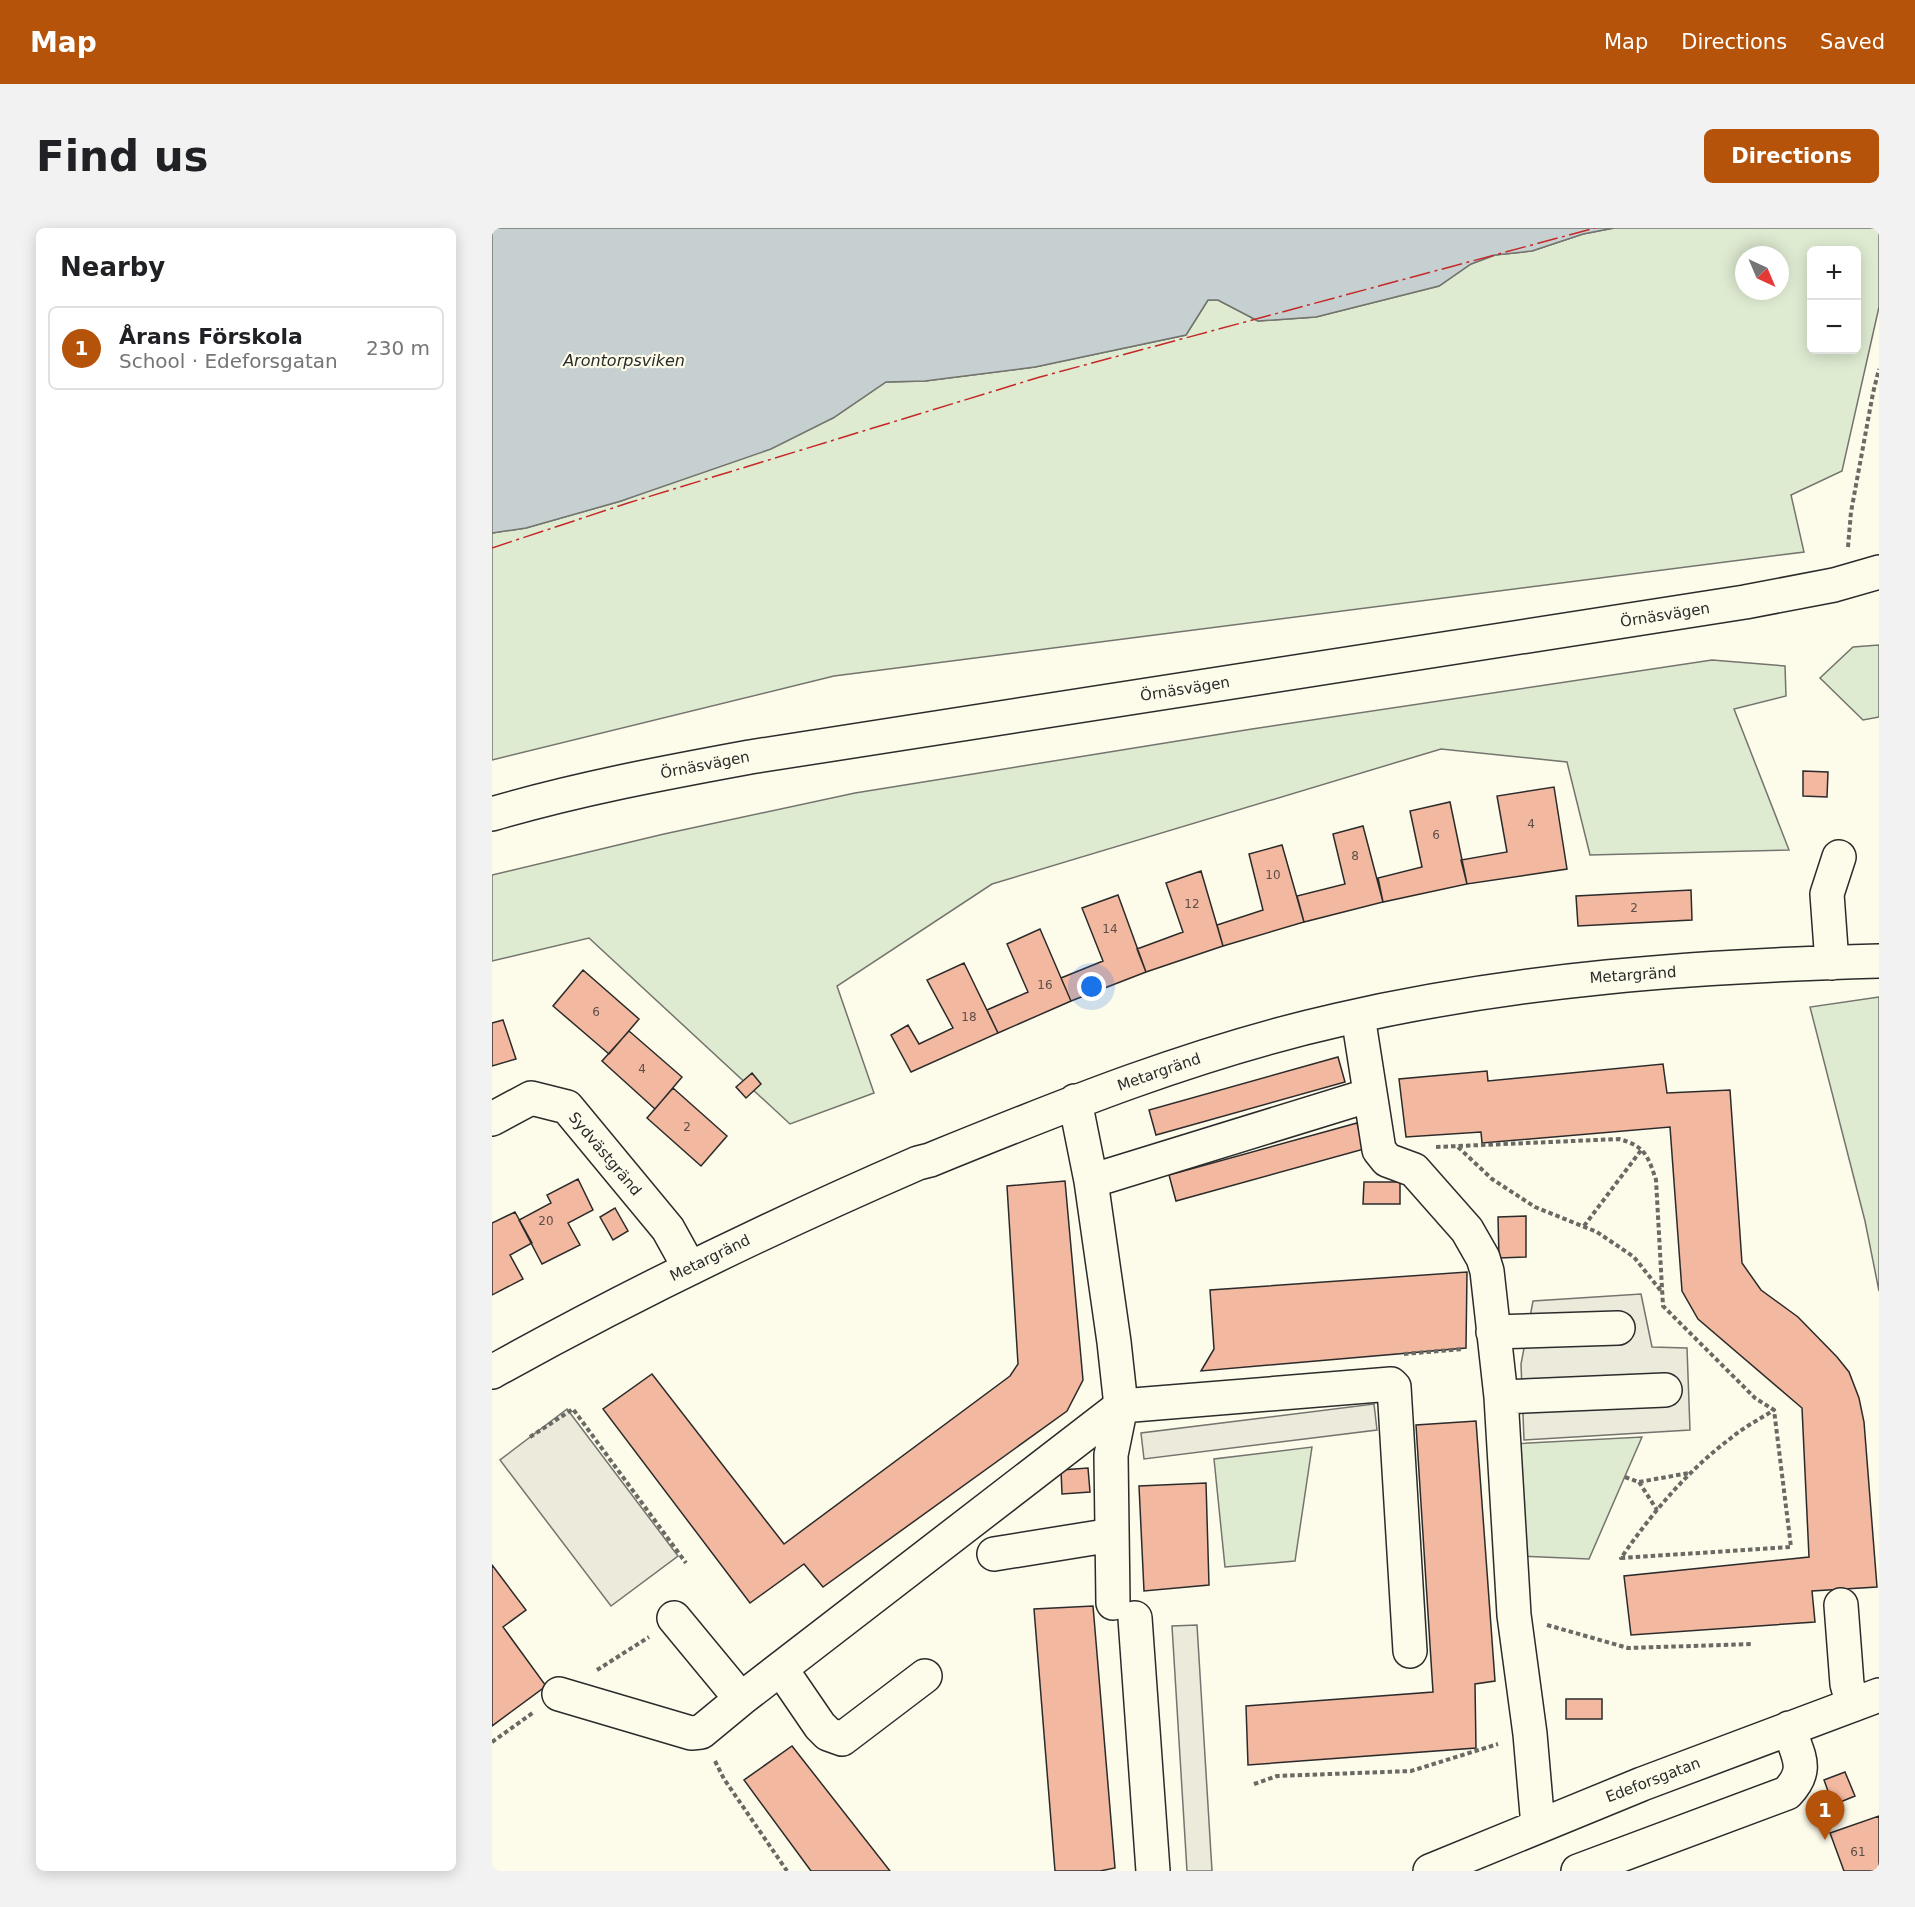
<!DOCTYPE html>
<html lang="en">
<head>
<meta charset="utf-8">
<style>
	:root { --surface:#fff; --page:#f2f2f2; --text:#202124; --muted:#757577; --line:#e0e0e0; --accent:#b45309 }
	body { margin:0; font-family:"DejaVu Sans",sans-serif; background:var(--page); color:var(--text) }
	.controls { position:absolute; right:18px; top:18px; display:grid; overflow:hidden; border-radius:9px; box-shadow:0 3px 15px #0003 }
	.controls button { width:54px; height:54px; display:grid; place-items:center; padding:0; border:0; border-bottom:2px solid var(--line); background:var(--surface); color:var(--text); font:30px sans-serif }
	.compass { position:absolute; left:1243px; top:18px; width:54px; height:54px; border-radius:50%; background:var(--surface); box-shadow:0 3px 15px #0003; rotate:136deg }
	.you { position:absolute; left:600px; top:759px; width:21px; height:21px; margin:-15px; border:4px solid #fff; border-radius:50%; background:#1a73e8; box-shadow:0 0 0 9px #1a73e833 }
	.badge { display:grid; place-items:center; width:39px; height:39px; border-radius:50%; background:var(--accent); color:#fff; font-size:20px; font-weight:700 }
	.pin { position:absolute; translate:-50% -50px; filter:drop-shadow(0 2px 3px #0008) }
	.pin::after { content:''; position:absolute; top:32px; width:21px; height:18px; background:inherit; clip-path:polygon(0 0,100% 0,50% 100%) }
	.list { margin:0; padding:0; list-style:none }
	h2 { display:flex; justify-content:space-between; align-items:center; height:78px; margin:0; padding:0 24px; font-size:26px }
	h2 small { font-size:20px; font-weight:400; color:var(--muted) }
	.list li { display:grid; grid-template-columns:39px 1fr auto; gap:18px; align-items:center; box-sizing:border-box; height:84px; margin:0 12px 12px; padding:0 12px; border:2px solid var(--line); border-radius:9px }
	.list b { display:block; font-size:22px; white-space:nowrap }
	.list p { margin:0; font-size:20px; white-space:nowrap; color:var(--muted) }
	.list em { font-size:20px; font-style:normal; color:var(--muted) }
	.map { position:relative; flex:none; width:1387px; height:1643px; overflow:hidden; border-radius:9px }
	header { display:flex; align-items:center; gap:36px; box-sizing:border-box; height:84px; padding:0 30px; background:var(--accent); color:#fff }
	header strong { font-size:28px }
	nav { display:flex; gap:33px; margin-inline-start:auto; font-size:21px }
	.intro { display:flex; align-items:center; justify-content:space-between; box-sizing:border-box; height:144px; padding:0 36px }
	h1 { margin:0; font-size:42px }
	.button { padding:15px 27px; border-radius:9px; background:var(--accent); color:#fff; font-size:21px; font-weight:700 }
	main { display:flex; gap:36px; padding:0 36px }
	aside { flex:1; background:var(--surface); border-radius:9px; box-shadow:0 3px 15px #0003 }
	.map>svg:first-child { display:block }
</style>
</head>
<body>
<header>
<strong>Map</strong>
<nav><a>Map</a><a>Directions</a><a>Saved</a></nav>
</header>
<div class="intro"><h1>Find us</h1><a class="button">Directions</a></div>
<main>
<aside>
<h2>Nearby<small></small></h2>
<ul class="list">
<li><span class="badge">1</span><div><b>Årans Förskola</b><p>School · Edeforsgatan</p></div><em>230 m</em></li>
</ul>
</aside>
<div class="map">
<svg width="1387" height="1643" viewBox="0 0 1387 1643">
	<rect width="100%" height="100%" fill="#fdfbea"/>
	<path fill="#deebd1" stroke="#74746e" stroke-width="1.5" fill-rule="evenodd" d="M1122 0H1387V79L1350 243 1299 267 1312 324 342 448 0 532V305L34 300 129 273 341 190 394 154 433 153 543 139 694 107 716 72H726L766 93 824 89 947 58 979 36 1003 27 1040 23 1091 6ZM1320 22H1364V122H1320ZM1252 27H1288V63H1252Z
		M1387 417V489L1371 492 1328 450 1361 419Z
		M1220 432 1293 438 1294 468 1242 481 1297 622 1098 627 1075 534 949 521 500 656 345 758 382 865 298 896 97 710 0 733V647L172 606 363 565 760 501Z
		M1387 769V1063L1373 993 1318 779Z
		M1150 1209 1097 1331 1028 1328 1020 1216Z
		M820 1219 803 1333 733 1339 722 1231Z"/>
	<path fill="#eceadb" stroke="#74746e" stroke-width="1.5" d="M1149 1066 1160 1119 1195 1120 1198 1202 1032 1212 1029 1136 1041 1073Z
		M882 1176 885 1202 652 1231 649 1205Z
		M75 1181 186 1328 119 1378 8 1232Z
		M705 1397 720 1643H695L680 1398Z"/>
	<path fill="#c7d0d0" stroke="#74746e" stroke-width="1.5" d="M0 0H1122L1091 6 1040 23 1003 27 979 36 947 58 824 89 766 93 726 72H716L694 107 543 139 433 153 394 154 341 190 279 221 129 273 34 300 0 305Z"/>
	<path fill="#f2b8a0" stroke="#2b2b2b" stroke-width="1.5" d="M1311 543 1336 544 1335 569 1311 568Z
		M1062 559 1075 641 975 656 969 632 1015 624 1005 568Z
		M958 574 975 656 891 674 886 650 930 639 918 583Z
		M871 598 891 674 812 694 805 668 853 656 841 606Z
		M790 617 812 694 731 718 725 697 771 682 757 626Z
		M709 643 731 718 654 744 645 721 691 704 674 655Z
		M1199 662 1200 692 1086 698 1084 668Z
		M626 667 654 744 579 773 569 750 611 733 590 680Z
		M548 701 579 773 506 805 495 782 536 764 515 716Z
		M472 735 506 805 419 844 399 807 416 797 427 816 461 800 435 752Z
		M91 742 147 791 117 826 61 778Z
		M11 792 24 831 0 838V795Z
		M137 803 190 849 163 881 110 833Z
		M846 829 853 854 664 907 657 882Z
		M1171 836 1175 865 1238 862 1250 1035 1269 1062 1306 1089 1345 1129 1357 1144 1367 1170 1372 1194 1385 1359 1320 1363 1323 1394 1139 1407 1132 1348 1317 1329 1310 1180 1206 1091 1190 1063 1178 899 990 915 989 904 914 909 907 851 995 843 996 853Z
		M260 845 269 856 254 870 244 859Z
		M181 860 235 908 209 938 155 890Z
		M865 895 872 921 684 973 677 947Z
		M86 951 101 982 76 995 88 1017 50 1036 27 992 59 975 55 967Z
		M573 953 591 1152 575 1183 331 1359 312 1336 258 1375 111 1181 160 1146 292 1316 518 1148 526 1136 515 958Z
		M872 954H908V976H871Z
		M123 980 136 1003 121 1012 108 989Z
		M23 984 40 1015 18 1027 31 1051 0 1067V995Z
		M1034 988V1029L1007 1030 1006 989Z
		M975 1044 974 1120 709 1143 722 1121 718 1062Z
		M984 1193 1003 1453 983 1456 984 1520 756 1537 754 1478 941 1464 924 1197Z
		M596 1240 598 1264 570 1266 569 1242Z
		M714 1255 717 1357 652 1363 647 1258Z
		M0 1337 34 1382 11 1399 54 1458 0 1498Z
		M601 1378 623 1640 608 1643H563L542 1381Z
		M1074 1471H1110V1491H1074Z
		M300 1518 398 1643H319L252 1552Z
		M1353 1544 1363 1568 1341 1577 1332 1552Z
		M1387 1588V1643H1352L1338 1605Z"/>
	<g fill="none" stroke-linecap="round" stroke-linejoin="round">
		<g stroke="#2b2b2b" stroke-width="36">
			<path id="minor" d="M0 586C85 561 171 545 258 529L1253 374 1342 357 1387 344
				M1340 735 1335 666 1347 629
				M866 788 887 922 895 932 922 942 975 1002 991 1030 995 1043 1009 1169 1022 1387 1038 1506 1046 1598
				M0 891 39 870 75 879 176 1001 197 1039
				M599 953 878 867
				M1001 1104 1126 1100
				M0 1144C138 1067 281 998 426 935L438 932C573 877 704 824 846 792 1024 751 1205 738 1387 733
				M1009 1169 1173 1162
				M502 1326 620 1307
				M621 1375 619 1227 629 1178 899 1156 902 1159 918 1423
				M1349 1377 1355 1456 1361 1477
				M182 1390 249 1471 629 1178 622 1114 599 953 583 873
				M643 1390 661 1643
				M289 1441 328 1498 336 1506 350 1511 433 1448
				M67 1466 199 1505 209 1504 249 1471
				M938 1643 1150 1556 1387 1467
				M1086 1643 1295 1565C1318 1541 1306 1529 1297 1500"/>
		</g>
		<path stroke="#6a6964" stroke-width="4" stroke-dasharray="4.5 3" stroke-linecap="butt" d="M1356 319 1359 284 1381 165 1387 141
			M944 919 1127 911C1153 918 1156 928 1164 952L1171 1078 1263 1170 1282 1182 1299 1319 1129 1330C1160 1285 1195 1243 1239 1210 1252 1199 1268 1191 1282 1182
			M966 919 1000 951 1043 979 1105 1004 1142 1029 1169 1063
			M1092 998 1150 921
			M912 1126 971 1121
			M38 1209 81 1181 194 1335
			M1133 1249 1147 1254 1197 1245
			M1147 1254 1165 1282
			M1055 1397 1136 1420 1261 1416
			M105 1442 157 1409
			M0 1514 42 1484
			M223 1533 232 1551 295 1643
			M762 1556 785 1548 919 1543 1006 1516"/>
		<use href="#minor" stroke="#fdfbea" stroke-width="33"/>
		<path stroke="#c62828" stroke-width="1.5" stroke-dasharray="21 4.5 3 4.5" stroke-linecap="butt" d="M0 320 136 275 548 149 1103 0"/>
	</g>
	<g text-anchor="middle" stroke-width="4.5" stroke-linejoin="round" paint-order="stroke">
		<g font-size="12" fill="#5d4e48">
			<text x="1039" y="600">4</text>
			<text x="944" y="611">6</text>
			<text x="863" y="632">8</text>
			<text x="781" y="651">10</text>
			<text x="700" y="680">12</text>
			<text x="1142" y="684">2</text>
			<text x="618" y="705">14</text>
			<text x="553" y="761">16</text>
			<text x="104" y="788">6</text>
			<text x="477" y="793">18</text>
			<text x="150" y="845">4</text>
			<text x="195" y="903">2</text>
			<text x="54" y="997">20</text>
			<text x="1366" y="1628">61</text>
		</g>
		<g font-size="15" fill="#2b2b2b" stroke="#fdfbea">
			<text transform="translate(1173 387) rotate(-9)" y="5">Örnäsvägen</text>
			<text transform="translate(693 461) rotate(-9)" y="5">Örnäsvägen</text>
			<text transform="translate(213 537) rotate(-11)" y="5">Örnäsvägen</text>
			<text transform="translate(1141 747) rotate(-4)" y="5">Metargränd</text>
			<text transform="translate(667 844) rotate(-19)" y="5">Metargränd</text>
			<text transform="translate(113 926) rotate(50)" y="5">Sydvästgränd</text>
			<text transform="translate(218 1030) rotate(-26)" y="5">Metargränd</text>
			<text transform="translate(1161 1552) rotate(-21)" y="5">Edeforsgatan</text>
		</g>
		<g font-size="16" font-style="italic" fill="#2b2b2b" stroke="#fdfbea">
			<text x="132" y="138">Arontorpsviken</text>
		</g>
	</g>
</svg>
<div class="controls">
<button>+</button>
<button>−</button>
</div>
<svg class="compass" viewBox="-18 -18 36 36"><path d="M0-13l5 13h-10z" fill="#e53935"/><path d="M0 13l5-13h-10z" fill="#757577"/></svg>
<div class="you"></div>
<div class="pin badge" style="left:1333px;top:1612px">1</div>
</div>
</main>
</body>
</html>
